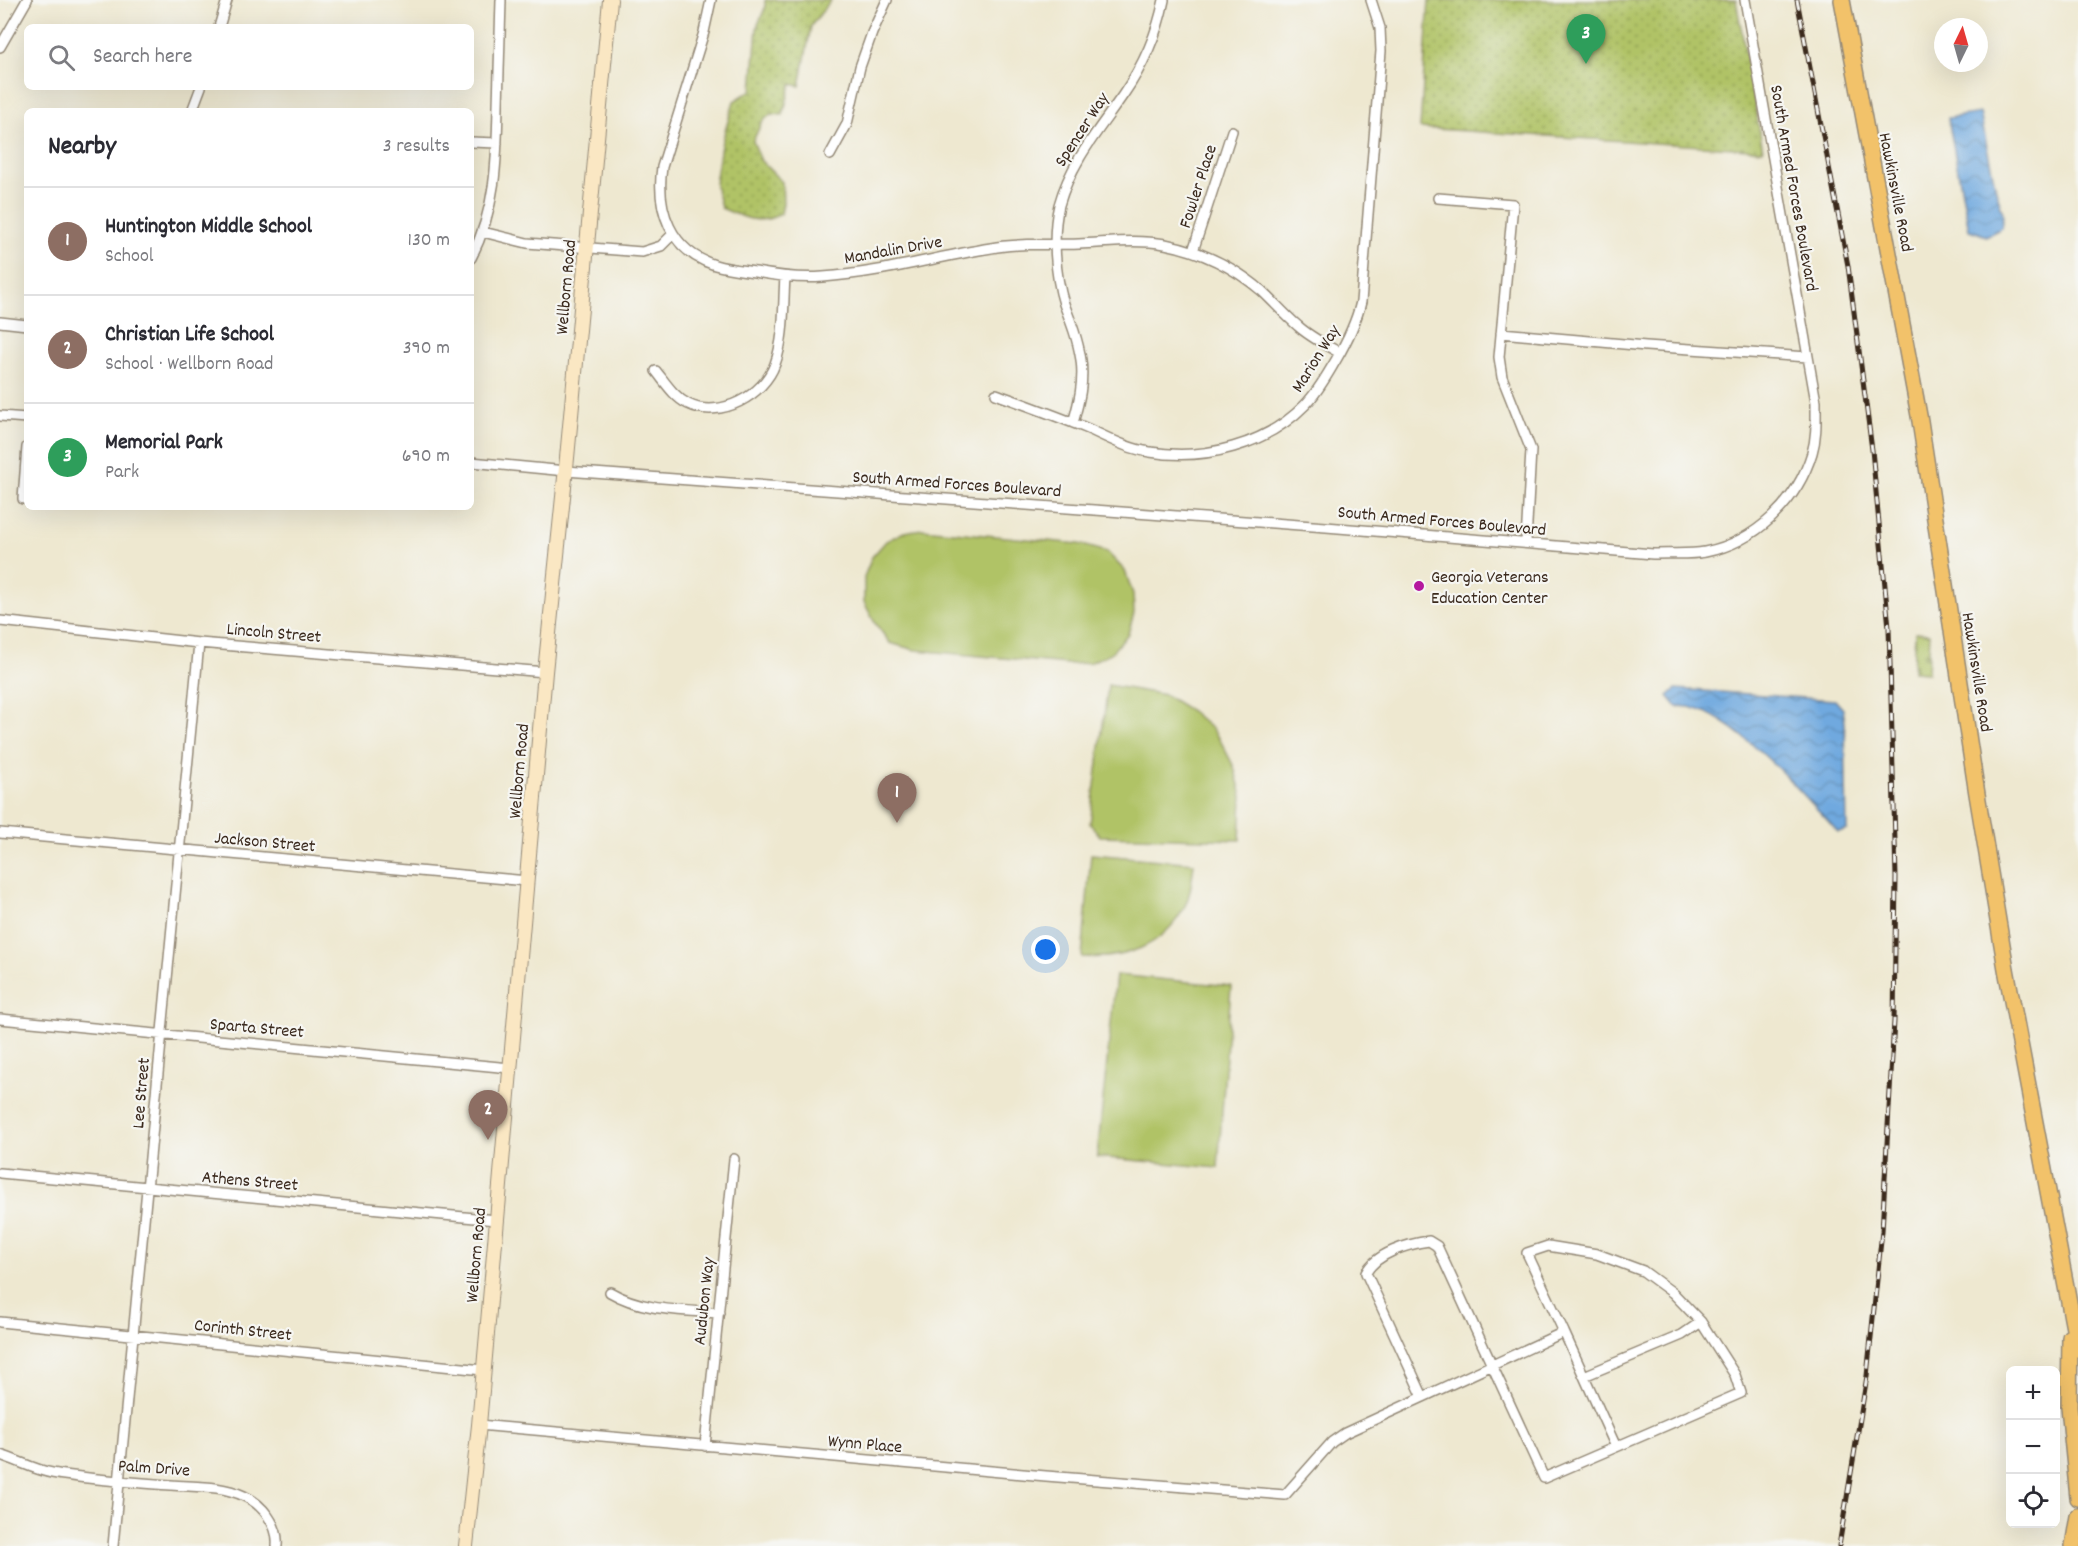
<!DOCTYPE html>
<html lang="en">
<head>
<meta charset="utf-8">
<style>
	:root { --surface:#fff; --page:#f7f7f7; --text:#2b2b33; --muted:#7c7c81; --line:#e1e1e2; --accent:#b45309 }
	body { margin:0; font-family:Dekko,sans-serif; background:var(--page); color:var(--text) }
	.controls { position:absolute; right:18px; bottom:18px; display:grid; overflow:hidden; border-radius:9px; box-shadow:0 6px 24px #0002 }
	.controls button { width:54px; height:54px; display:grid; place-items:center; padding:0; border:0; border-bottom:2px solid var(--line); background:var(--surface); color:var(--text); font:30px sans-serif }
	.compass { position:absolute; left:1934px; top:18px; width:54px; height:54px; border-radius:50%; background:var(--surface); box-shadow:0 6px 24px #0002; rotate:5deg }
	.you { position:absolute; left:1046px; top:950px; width:21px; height:21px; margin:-15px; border:4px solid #fff; border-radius:50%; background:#1a73e8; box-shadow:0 0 0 9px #1a73e833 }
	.badge { display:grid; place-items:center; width:39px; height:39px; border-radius:50%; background:var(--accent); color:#fff; font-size:20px; font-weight:700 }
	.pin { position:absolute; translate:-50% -50px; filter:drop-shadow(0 2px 3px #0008) }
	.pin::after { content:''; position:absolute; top:32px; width:21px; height:18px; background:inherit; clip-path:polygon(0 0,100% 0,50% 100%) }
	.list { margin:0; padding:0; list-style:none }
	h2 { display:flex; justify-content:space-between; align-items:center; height:78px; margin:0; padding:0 24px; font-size:26px }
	h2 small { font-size:20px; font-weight:400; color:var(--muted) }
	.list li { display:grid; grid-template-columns:39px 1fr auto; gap:18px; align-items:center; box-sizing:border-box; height:108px; padding:0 24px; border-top:2px solid var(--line) }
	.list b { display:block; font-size:22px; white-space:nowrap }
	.list p { margin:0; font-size:20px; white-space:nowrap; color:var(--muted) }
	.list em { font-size:20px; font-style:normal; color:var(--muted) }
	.icon { flex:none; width:33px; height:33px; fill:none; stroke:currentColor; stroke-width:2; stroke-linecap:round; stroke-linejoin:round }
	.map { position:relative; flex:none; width:2078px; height:1546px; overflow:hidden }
	.search { position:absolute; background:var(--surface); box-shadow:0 6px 24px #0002; left:24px; top:24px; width:450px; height:66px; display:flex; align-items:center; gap:15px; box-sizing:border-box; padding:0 21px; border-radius:9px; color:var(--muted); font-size:22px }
	.panel { position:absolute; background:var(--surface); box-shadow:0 6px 24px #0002; left:24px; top:108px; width:450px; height:402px; border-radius:9px }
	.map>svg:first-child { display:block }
</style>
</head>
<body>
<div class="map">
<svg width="2078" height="1546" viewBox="0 0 2078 1546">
	<defs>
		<pattern id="cemetery-stones" width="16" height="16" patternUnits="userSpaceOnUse" patternTransform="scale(1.5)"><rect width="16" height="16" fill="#b0c366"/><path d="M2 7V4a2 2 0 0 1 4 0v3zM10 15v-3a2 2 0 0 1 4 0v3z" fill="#909f53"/></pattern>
		<pattern id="park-dots" width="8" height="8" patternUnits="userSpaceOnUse" patternTransform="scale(1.5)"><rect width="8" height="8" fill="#b0c366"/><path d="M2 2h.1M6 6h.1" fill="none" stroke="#909f53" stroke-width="1.8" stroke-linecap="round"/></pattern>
		<pattern id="water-waves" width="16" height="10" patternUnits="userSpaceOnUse" patternTransform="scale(1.5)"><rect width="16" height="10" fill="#6fa9df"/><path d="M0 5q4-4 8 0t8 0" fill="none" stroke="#5c8ab4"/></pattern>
	</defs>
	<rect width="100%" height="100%" fill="#f6f6f2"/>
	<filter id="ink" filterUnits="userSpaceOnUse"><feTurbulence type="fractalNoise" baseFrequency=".0167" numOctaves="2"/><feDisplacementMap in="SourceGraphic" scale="12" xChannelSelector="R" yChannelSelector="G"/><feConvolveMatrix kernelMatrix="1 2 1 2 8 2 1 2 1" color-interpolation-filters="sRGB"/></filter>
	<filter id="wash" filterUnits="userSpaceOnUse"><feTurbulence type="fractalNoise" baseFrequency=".008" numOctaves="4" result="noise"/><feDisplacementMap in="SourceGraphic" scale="24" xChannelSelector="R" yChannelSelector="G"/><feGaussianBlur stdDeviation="1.35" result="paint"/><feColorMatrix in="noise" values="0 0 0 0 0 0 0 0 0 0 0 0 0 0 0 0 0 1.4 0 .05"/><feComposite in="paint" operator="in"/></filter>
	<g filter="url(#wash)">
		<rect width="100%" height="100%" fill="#eee8d0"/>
		<path fill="#b0c366" stroke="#767642" stroke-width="1.5" d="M922 529 1079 544 1107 552 1125 571 1133 594 1134 613 1128 634 1111 653 1089 663 1067 664 915 650 890 643 875 623 864 602V577L872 557 886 541 904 532Z
			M1108 685 1165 695 1191 711 1212 729 1221 742 1234 767 1242 796 1240 840 1100 836 1090 824Z
			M1091 854 1194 863C1192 878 1191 895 1184 908 1163 947 1123 960 1082 957Z
			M1116 975 1231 986 1218 1168 1097 1157Z"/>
		<path fill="url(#cemetery-stones)" stroke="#767642" stroke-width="1.5" d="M1915 632 1930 633 1928 673 1913 672Z"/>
		<path fill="url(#park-dots)" stroke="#767642" stroke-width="1.5" d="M765 0H831L811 26 800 86 791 84 783 115 771 114 762 122 753 141 761 161 782 182 783 203 781 214C757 226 744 217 721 208L715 184 721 145 734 101 752 90 757 27 765 8Z
			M1429 0H1736L1763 150 1420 128Z"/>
		<path fill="url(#water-waves)" stroke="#556a7e" stroke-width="1.5" d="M1980 113 1996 190 2003 213 2002 228 1986 236 1969 230 1948 118Z
			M1676 689 1835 700 1843 709 1845 722 1847 830 1838 832C1808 800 1723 699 1677 707L1668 696Z"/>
	</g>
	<g filter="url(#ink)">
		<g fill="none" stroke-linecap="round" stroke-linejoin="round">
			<g stroke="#948977" stroke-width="12">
				<path id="street" d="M711 0 704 32 662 167C656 209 670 251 715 265 728 269 741 270 755 272 777 276 800 279 823 277 882 273 939 256 997 247 1025 243 1051 245 1079 244 1108 243 1136 239 1165 244 1201 251 1234 267 1262 291 1274 302 1285 315 1298 326 1310 337 1326 345 1340 353
					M219 27 227 0
					M0 47 27 0
					M192 111 201 87
					M471 142 497 143
					M830 155 847 124 860 67 872 33 887 0
					M1438 198 1513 204 1499 357 1502 377 1531 450 1526 542
					M483 232 527 243 642 252 661 246 673 234
					M1193 251 1232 131
					M471 258C496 209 497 160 498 106 499 71 500 35 501 0
					M0 322 27 325
					M1501 333 1646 346 1808 357
					M656 371C665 382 674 397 688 404 720 420 764 395 775 364 785 337 783 305 785 277
					M996 394C1026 405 1057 416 1086 428 1107 437 1127 449 1150 452 1205 461 1266 445 1305 405 1318 392 1327 375 1336 360 1347 341 1356 323 1361 302L1381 51 1380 28 1371 0
					M0 416 27 418
					M1073 423C1079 402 1084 382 1081 360 1078 340 1071 322 1064 304 1055 275 1052 234 1059 205 1071 162 1098 131 1123 95 1143 66 1157 35 1164 0
					M471 462 566 471 1326 527 1653 554C1670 553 1689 555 1705 552 1756 542 1797 502 1812 453 1817 436 1816 419 1816 402L1745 0
					M23 499 27 447
					M0 621 199 643 545 672
					M0 833 527 881
					M0 1019 510 1068
					M0 1173 496 1220
					M610 1292C642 1311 682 1310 719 1313
					M0 1322 483 1370
					M1584 1376 1682 1335 1701 1322
					M1423 1397 1366 1273C1376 1253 1408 1244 1429 1241L1437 1246 1544 1478 1616 1447
					M479 1425 1046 1476 1285 1495 1332 1442 1345 1433 1564 1332 1616 1447 1741 1393 1735 1375 1701 1322 1673 1293 1643 1271 1597 1254 1548 1246 1527 1253 1564 1332
					M705 1446 734 1159
					M0 1455C17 1460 35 1470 52 1473 91 1480 132 1482 171 1485 195 1487 221 1485 244 1496 262 1504 279 1525 277 1546
					M113 1546 199 643"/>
			</g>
			<g stroke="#948977" stroke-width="16">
				<path id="secondary" d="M466 1546 479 1425 545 672 567 458 610 0"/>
			</g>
			<g stroke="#948977" stroke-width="18">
				<path id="primary" d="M1842 0 1920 421 1977 794 2006 969 2078 1350
					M2070 1337 2069 1407 2078 1498
					M2073 1546 2078 1516"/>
			</g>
			<use href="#street" stroke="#fff" stroke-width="9"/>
			<use href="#secondary" stroke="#fae7c3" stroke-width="14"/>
			<use href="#primary" stroke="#f2c26a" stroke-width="15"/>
			<g stroke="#3b2a1e" stroke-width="5">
				<path id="rail" d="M1797 0 1848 266 1872 450 1889 628 1896 877 1894 1021 1882 1231 1867 1376 1839 1546"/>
			</g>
			<use href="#rail" stroke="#f6f6f2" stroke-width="3" stroke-dasharray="9" stroke-linecap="butt"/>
		</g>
	</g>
	<circle fill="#b5179e" stroke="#f6f6f2" stroke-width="2" cx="1419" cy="586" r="6"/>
	<g text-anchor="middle" stroke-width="4.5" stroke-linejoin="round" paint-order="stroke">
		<g font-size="18" fill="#3b2a1e" stroke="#f6f6f2">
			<text transform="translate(1081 129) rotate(-57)" y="6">Spencer Way</text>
			<text transform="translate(1197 186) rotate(-72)" y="6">Fowler Place</text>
			<text transform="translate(1795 188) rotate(80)" y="6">South Armed Forces Boulevard</text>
			<text transform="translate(1897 192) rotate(79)" y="6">Hawkinsville Road</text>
			<text transform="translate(893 249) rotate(-10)" y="6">Mandalin Drive</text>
			<text transform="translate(565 287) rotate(-85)" y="6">Wellborn Road</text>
			<text transform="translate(1315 358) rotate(-58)" y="6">Marion Way</text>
			<text transform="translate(957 483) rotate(4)" y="6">South Armed Forces Boulevard</text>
			<text transform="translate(1442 520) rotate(5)" y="6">South Armed Forces Boulevard</text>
			<text transform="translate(274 632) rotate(5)" y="6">Lincoln Street</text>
			<text transform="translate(1978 672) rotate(81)" y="6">Hawkinsville Road</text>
			<text transform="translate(518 771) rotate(-85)" y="6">Wellborn Road</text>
			<text transform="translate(265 841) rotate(5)" y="6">Jackson Street</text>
			<text transform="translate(257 1027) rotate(5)" y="6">Sparta Street</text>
			<text transform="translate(140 1093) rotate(-85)" y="6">Lee Street</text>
			<text transform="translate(250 1180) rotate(5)" y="6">Athens Street</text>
			<text transform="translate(475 1255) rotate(-85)" y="6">Wellborn Road</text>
			<text transform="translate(703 1301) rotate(-84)" y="6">Audubon Way</text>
			<text transform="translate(243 1329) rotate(6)" y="6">Corinth Street</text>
			<text transform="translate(865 1443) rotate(5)" y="6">Wynn Place</text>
			<text transform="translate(154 1467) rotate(4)" y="6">Palm Drive</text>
		</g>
		<g font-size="18" fill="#3b2a1e" stroke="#f6f6f2" text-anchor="start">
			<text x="1431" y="582">Georgia Veterans<tspan x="1431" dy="21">Education Center</tspan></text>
		</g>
	</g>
</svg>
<div class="controls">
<button>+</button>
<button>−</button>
<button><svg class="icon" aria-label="locate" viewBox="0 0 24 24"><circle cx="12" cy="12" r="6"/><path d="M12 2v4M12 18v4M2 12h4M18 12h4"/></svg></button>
</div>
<svg class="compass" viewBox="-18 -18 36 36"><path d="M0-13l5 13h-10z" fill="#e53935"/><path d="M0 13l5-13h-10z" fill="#7c7c81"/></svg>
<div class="you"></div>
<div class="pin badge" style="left:897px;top:823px;background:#8d6e63">1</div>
<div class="pin badge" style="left:488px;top:1140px;background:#8d6e63">2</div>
<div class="pin badge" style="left:1586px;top:64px;background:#2e9e5b">3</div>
<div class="search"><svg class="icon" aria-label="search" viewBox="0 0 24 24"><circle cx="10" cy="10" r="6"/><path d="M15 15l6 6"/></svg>Search here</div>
<section class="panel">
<h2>Nearby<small>3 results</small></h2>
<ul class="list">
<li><span class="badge" style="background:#8d6e63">1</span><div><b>Huntington Middle School</b><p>School</p></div><em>130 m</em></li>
<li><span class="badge" style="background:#8d6e63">2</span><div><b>Christian Life School</b><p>School · Wellborn Road</p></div><em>390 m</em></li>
<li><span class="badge" style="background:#2e9e5b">3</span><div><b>Memorial Park</b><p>Park</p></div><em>690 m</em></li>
</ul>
</section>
</div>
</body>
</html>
